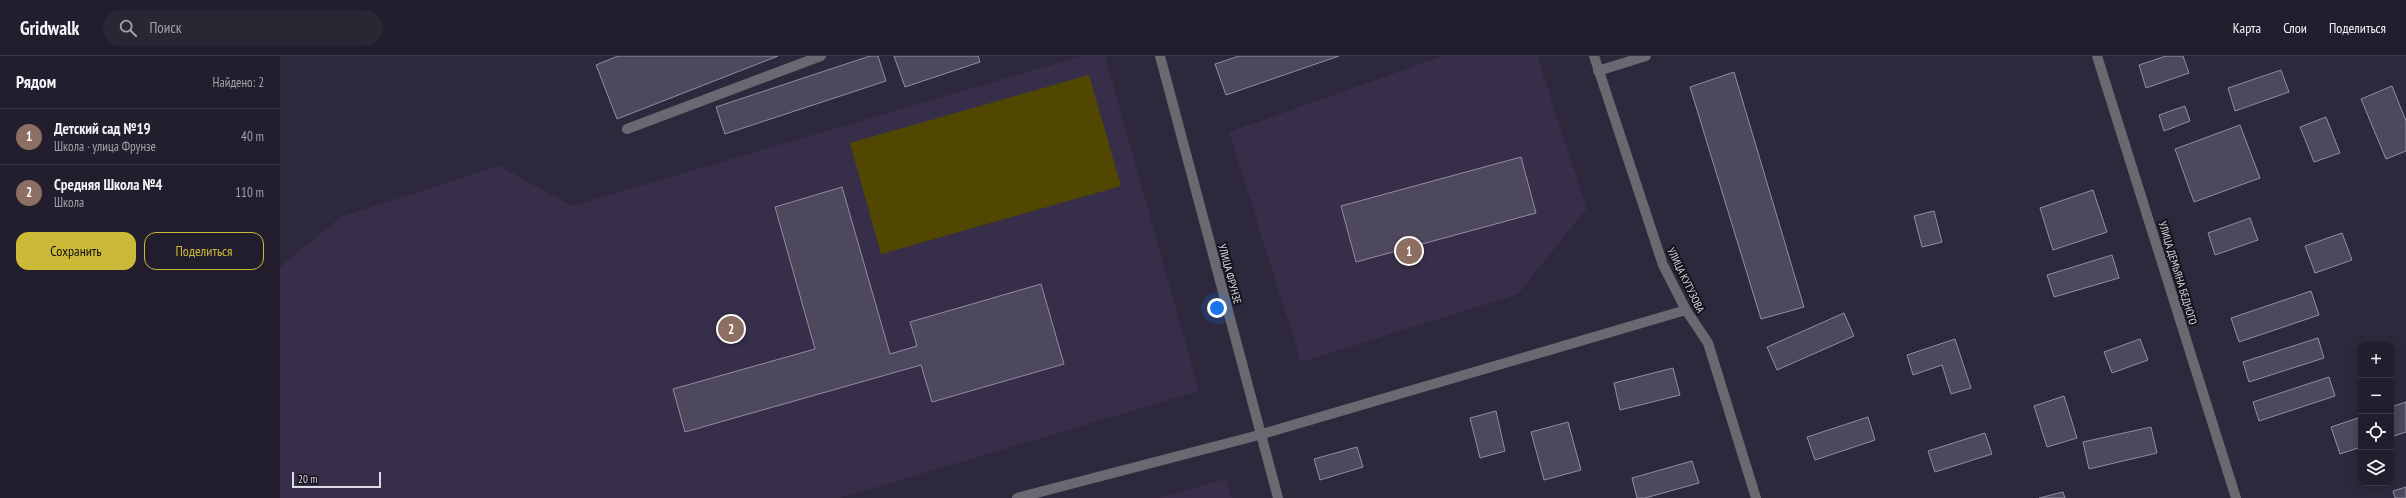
<!DOCTYPE html>
<html lang="ru">
<head>
<meta charset="utf-8">
<style>
	:root { --surface:#221e2d; --page:#2a2735; --text:#f1f3f6; --muted:#a2a2aa; --line:#3f3c49; --accent:#cdb938 }
	body { margin:0; font-family:"PT Sans Narrow",sans-serif; background:var(--page); color:var(--text) }
	.controls { position:absolute; right:12px; bottom:12px; display:grid; overflow:hidden; border-radius:8px; box-shadow:0 2px 10px #0003 }
	.controls button { width:36px; height:36px; display:grid; place-items:center; padding:0; border:0; border-bottom:1px solid var(--line); background:var(--surface); color:var(--text); font:20px sans-serif }
	.scale { position:absolute; left:12px; bottom:10px; width:89px; box-sizing:border-box; padding-left:4px; border:2px solid #dddae7; border-top:0; font-size:11px; line-height:14px; white-space:nowrap; color:#dddae7; -webkit-text-stroke:3px #16131c; paint-order:stroke }
	.you { position:absolute; left:937px; top:252px; width:14px; height:14px; margin:-10px; border:3px solid #fff; border-radius:50%; background:#1a73e8; box-shadow:0 0 0 6px #1a73e833 }
	.badge { display:grid; place-items:center; width:26px; height:26px; border-radius:50%; background:var(--accent); color:#fff; font-size:13px; font-weight:700 }
	.pin { position:absolute; translate:-50% -50%; border:2px solid #fff; box-shadow:0 1px 4px #0006 }
	.list { margin:0; padding:0; list-style:none }
	h2 { display:flex; justify-content:space-between; align-items:center; height:52px; margin:0; padding:0 16px; font-size:17px }
	h2 small { font-size:13px; font-weight:400; color:var(--muted) }
	.list li { display:grid; grid-template-columns:26px 1fr auto; gap:12px; align-items:center; box-sizing:border-box; height:56px; padding:0 16px; border-top:1px solid var(--line) }
	.list b { display:block; font-size:15px; white-space:nowrap }
	.list p { margin:0; font-size:13px; white-space:nowrap; color:var(--muted) }
	.list em { font-size:13px; font-style:normal; color:var(--muted) }
	.actions { display:flex; gap:8px; padding:12px 16px }
	.actions a { flex:1; padding:9px 0; border:1px solid var(--accent); border-radius:12px; text-align:center; font-size:14px; color:var(--accent) }
	.actions .main { background:var(--accent); color:#111 }
	.icon { flex:none; width:22px; height:22px; fill:none; stroke:currentColor; stroke-width:2; stroke-linecap:round; stroke-linejoin:round }
	.map { position:relative; flex:none; width:2126px; height:442px; overflow:hidden }
	header { display:flex; align-items:center; gap:24px; box-sizing:border-box; height:56px; padding:0 20px; background:var(--surface); border-bottom:1px solid var(--line) }
	header strong { font-size:19px }
	nav { display:flex; gap:22px; margin-inline-start:auto; font-size:14px }
	.search { width:280px; height:36px; background:var(--page); display:flex; align-items:center; gap:10px; box-sizing:border-box; padding:0 14px; border-radius:22px; color:var(--muted); font-size:15px }
	main { display:flex }
	aside { flex:1; background:var(--surface) }
	.map>svg:first-child { display:block }
</style>
</head>
<body>
<header>
<strong>Gridwalk</strong>
<div class="search"><svg class="icon" aria-label="search" viewBox="0 0 24 24"><circle cx="10" cy="10" r="6"/><path d="M15 15l6 6"/></svg>Поиск</div>
<nav><a>Карта</a><a>Слои</a><a>Поделиться</a></nav>
</header>
<main>
<aside>
<h2>Рядом<small>Найдено: 2</small></h2>
<ul class="list">
<li><span class="badge" style="background:#8d6e63">1</span><div><b>Детский сад №19</b><p>Школа · улица Фрунзе</p></div><em>40 m</em></li>
<li><span class="badge" style="background:#8d6e63">2</span><div><b>Средняя Школа №4</b><p>Школа</p></div><em>110 m</em></li>
</ul>
<div class="actions"><a class="main">Сохранить</a><a>Поделиться</a></div>
</aside>
<div class="map">
<svg width="2126" height="442" viewBox="0 0 2126 442">
	<rect width="100%" height="100%" fill="#2e283c"/>
	<path fill="#372f49" d="M802 0H825L919 335 560 442H0V211L61 161 219 110 292 150Z
		M1163 0H1257L1307 152 1238 238 1021 306 949 76Z
		M946 423 952 442H878Z"/>
	<path fill="#514700" d="M809 19 841 130 601 198 570 87Z"/>
	<path fill="#4e485d" stroke="#938ca4" d="M338 0H498L337 63 316 9Z
		M590 0H598L606 25 445 78 436 51Z
		M614 0H698L700 6 625 31Z
		M959 0H1059L946 39 935 8Z
		M1886 0H1903L1909 17 1866 32 1859 9Z
		M2001 14 2009 36 1955 55 1948 32Z
		M1454 16 1524 251 1481 263 1410 31Z
		M2112 30 2126 65V95L2106 103 2081 43Z
		M1905 50 1910 65 1884 75 1879 59Z
		M2046 61 2060 97 2034 106 2020 71Z
		M1960 69 1980 122 1914 146 1895 93Z
		M1241 101 1256 157 1076 206 1061 150Z
		M562 131 610 298 637 290 630 266 761 228 784 308 652 346 641 309 405 376 393 333 535 293 495 151Z
		M1813 134 1827 176 1773 194 1760 152Z
		M1654 155 1662 186 1642 191 1634 160Z
		M1970 162 1978 184 1935 199 1928 177Z
		M2062 177 2072 204 2035 217 2025 190Z
		M1832 199 1839 222 1774 241 1767 219Z
		M2031 235 2039 259 1959 286 1951 262Z
		M1564 257 1574 280 1497 314 1487 291Z
		M2038 282 2044 302 1969 326 1963 306Z
		M1675 283 1691 332 1671 338 1662 309 1633 319 1627 299Z
		M1860 283 1868 304 1832 317 1824 296Z
		M1393 312 1400 339 1340 354 1334 327Z
		M2049 321 2055 340 1979 365 1973 346Z
		M1784 340 1797 382 1767 391 1754 350Z
		M2126 346V376L2111 381V351Z
		M1216 355 1225 395 1200 402 1190 362Z
		M1588 361 1595 384 1535 404 1527 381Z
		M2081 361V391L2060 398 2051 371Z
		M1288 366 1301 414 1264 424 1251 376Z
		M1871 371 1877 397 1809 413 1803 386Z
		M1705 377 1712 398 1655 416 1648 395Z
		M1077 391 1083 411 1040 424 1034 403Z
		M1412 405 1419 427 1365 442H1357L1352 422Z
		M2126 431V442H2115L2113 435Z
		M1783 436 1785 442H1759Z"/>
	<g fill="none" stroke-linecap="round" stroke-linejoin="round">
		<path stroke="#6b6872" stroke-width="10" d="M880 0 998 442
			M1314 0 1383 209 1406 254 1428 287 1476 442
			M1817 0 1956 442
			M1318 15 1366 0
			M347 73 541 0
			M737 442 979 379 1406 254"/>
	</g>
	<g text-anchor="middle" stroke-width="4" stroke-linejoin="round" paint-order="stroke">
		<g font-size="11" fill="#dddae7" stroke="#16131c">
			<text transform="translate(1898 217) rotate(73)" y="4">УЛИЦА ДЕМЬЯНА БЕДНОГО</text>
			<text transform="translate(950 218) rotate(75)" y="4">УЛИЦА ФРУНЗЕ</text>
			<text transform="translate(1406 224) rotate(64)" y="4">УЛИЦА КУТУЗОВА</text>
		</g>
	</g>
</svg>
<div class="controls">
<button>+</button>
<button>−</button>
<button><svg class="icon" aria-label="locate" viewBox="0 0 24 24"><circle cx="12" cy="12" r="6"/><path d="M12 2v4M12 18v4M2 12h4M18 12h4"/></svg></button>
<button><svg class="icon" aria-label="layers" viewBox="0 0 24 24"><path d="M12 4l9 5-9 5-9-5zM3 14l9 5 9-5"/></svg></button>
</div>
<div class="scale">20 m</div>
<div class="you"></div>
<div class="pin badge" style="left:1129px;top:195px;background:#8d6e63">1</div>
<div class="pin badge" style="left:451px;top:273px;background:#8d6e63">2</div>
</div>
</main>
</body>
</html>
